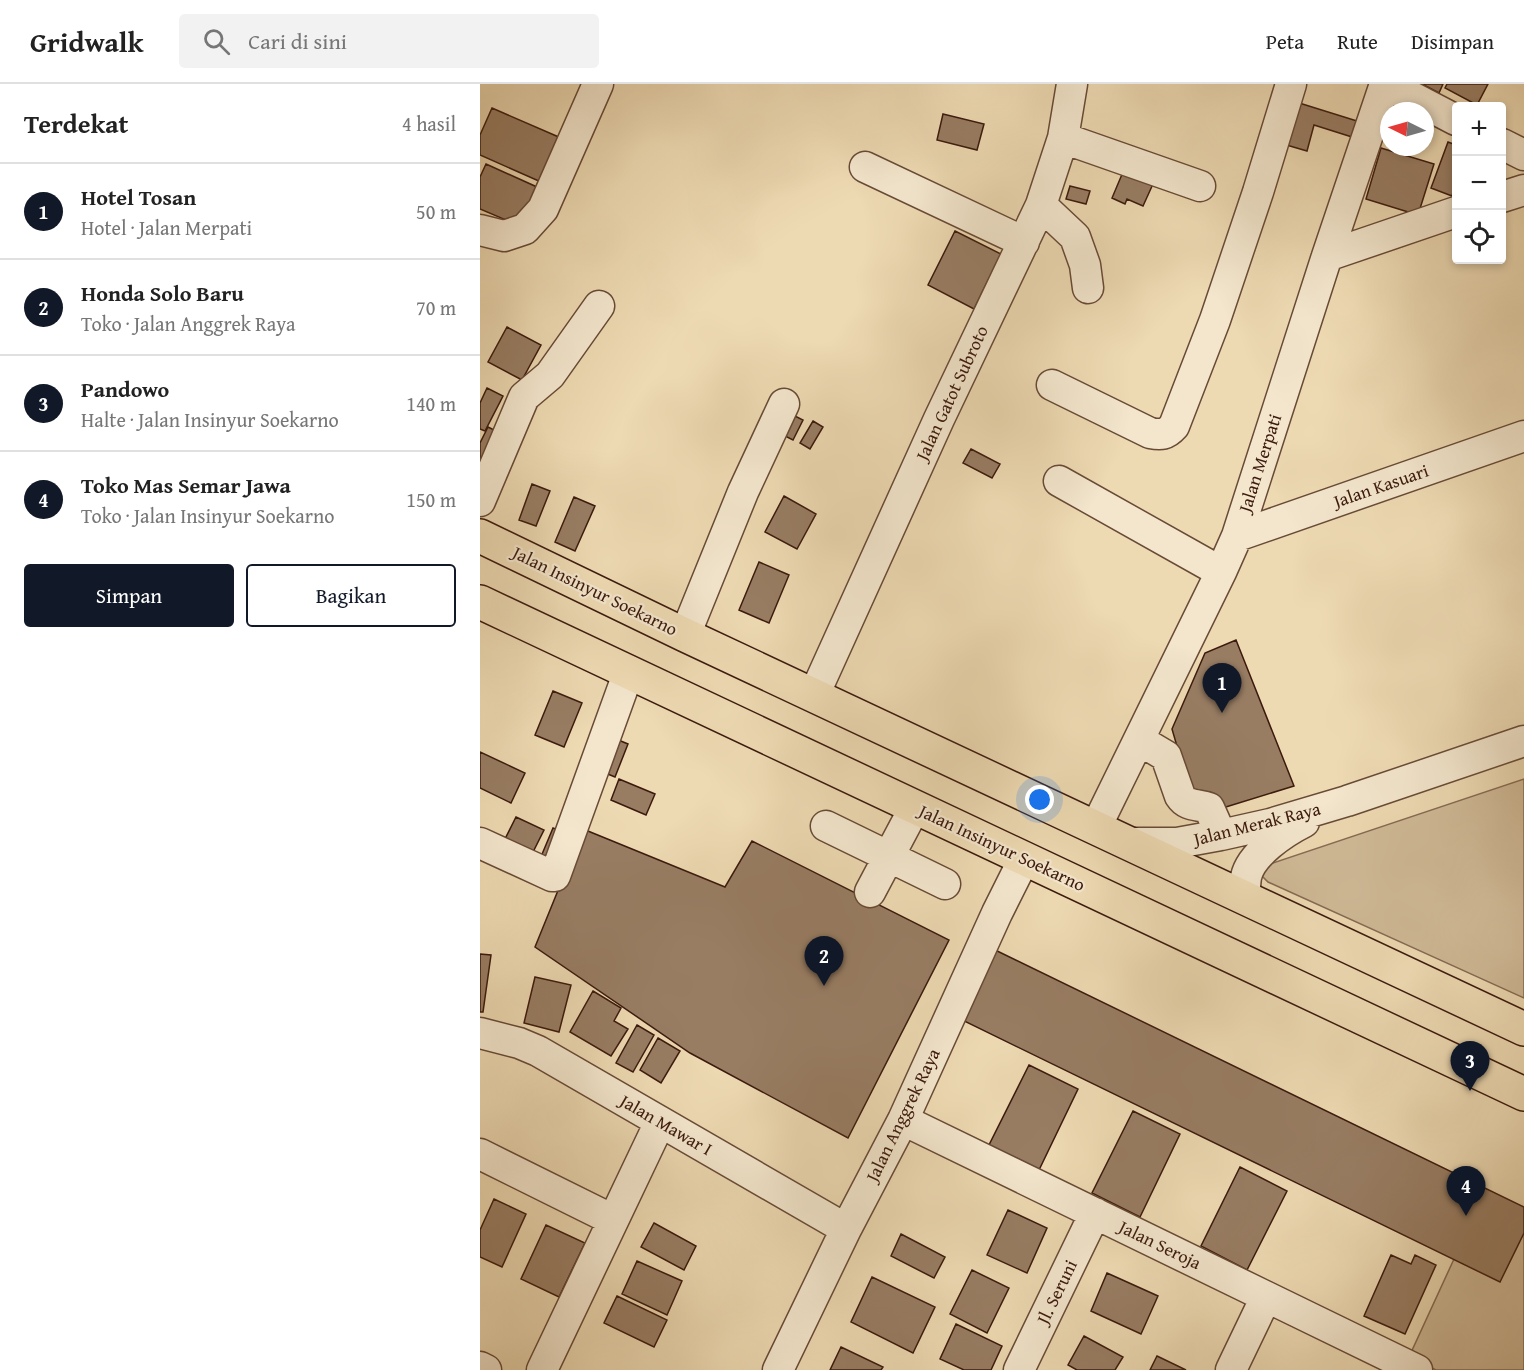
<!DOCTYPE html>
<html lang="id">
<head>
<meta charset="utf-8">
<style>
	:root { --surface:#fff; --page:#f2f2f2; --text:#222; --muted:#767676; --line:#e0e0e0; --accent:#111827 }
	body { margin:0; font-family:"Gentium Book Plus",serif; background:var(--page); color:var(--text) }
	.controls { position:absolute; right:18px; top:18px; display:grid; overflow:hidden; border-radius:6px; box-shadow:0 3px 9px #0003 }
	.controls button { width:54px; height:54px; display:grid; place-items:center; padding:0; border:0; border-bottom:2px solid var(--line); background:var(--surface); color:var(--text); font:30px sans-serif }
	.compass { position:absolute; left:900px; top:18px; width:54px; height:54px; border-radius:50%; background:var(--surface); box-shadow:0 3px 9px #0003; rotate:275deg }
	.you { position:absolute; left:560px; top:716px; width:21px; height:21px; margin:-15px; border:4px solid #fff; border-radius:50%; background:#1a73e8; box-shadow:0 0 0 9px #1a73e833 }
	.badge { display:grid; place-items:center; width:39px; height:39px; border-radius:50%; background:var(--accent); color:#fff; font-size:20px; font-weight:700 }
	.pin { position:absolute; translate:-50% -50px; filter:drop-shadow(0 2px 3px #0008) }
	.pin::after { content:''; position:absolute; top:32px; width:21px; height:18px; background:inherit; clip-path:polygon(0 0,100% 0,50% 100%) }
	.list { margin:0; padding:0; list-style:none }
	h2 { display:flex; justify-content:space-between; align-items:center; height:78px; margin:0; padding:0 24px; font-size:26px }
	h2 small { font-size:20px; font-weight:400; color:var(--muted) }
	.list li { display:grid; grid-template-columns:39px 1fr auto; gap:18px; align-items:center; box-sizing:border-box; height:96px; padding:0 24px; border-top:2px solid var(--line) }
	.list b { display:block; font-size:22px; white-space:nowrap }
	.list p { margin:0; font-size:20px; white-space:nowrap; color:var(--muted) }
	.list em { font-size:20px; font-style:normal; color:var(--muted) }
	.actions { display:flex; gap:12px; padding:18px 24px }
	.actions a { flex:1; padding:14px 0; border:2px solid var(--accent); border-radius:6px; text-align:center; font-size:21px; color:var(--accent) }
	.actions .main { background:var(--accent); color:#fff }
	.icon { flex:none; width:33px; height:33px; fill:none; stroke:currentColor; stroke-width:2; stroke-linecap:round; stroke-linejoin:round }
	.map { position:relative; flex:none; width:1044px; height:1286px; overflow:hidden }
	header { display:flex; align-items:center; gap:36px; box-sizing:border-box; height:84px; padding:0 30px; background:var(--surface); border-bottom:2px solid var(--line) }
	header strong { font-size:28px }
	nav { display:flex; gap:33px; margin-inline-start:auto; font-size:21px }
	.search { width:420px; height:54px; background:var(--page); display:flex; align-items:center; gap:15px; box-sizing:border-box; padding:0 21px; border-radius:6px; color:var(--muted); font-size:22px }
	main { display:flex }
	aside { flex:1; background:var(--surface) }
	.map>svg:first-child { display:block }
</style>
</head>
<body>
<header>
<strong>Gridwalk</strong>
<div class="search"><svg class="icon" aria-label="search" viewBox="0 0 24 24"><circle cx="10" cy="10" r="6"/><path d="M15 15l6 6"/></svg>Cari di sini</div>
<nav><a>Peta</a><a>Rute</a><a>Disimpan</a></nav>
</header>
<main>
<aside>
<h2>Terdekat<small>4 hasil</small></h2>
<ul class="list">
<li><span class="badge">1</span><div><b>Hotel Tosan</b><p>Hotel · Jalan Merpati</p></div><em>50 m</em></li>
<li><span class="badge">2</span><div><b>Honda Solo Baru</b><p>Toko · Jalan Anggrek Raya</p></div><em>70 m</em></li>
<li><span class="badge">3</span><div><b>Pandowo</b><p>Halte · Jalan Insinyur Soekarno</p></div><em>140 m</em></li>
<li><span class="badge">4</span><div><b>Toko Mas Semar Jawa</b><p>Toko · Jalan Insinyur Soekarno</p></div><em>150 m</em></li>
</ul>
<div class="actions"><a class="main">Simpan</a><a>Bagikan</a></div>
</aside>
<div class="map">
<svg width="1044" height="1286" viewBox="0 0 1044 1286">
	<rect width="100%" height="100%" fill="#edd9b2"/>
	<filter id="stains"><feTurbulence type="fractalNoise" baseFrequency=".00333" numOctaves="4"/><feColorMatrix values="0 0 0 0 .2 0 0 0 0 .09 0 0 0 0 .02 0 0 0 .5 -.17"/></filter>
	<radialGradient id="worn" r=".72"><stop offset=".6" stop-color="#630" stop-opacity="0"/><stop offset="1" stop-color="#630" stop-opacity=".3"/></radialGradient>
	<path fill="#cfb996" stroke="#866a52" stroke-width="1.5" d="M1044 695V914L788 798 780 790 787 781Z
		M1044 1148V1286H956L929 1273 974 1175Z"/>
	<path fill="#987d63" stroke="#3c1a0d" stroke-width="1.5" d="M942 0H963L959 9Z
		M967 0H1008L997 21 965 4Z
		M816 18 877 37 872 53 834 41 827 67 803 60Z
		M12 24 81 54 61 98 0 71V51Z
		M463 30 504 40 497 66 457 56Z
		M968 58 976 61V100L972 112 951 104Z
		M901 64 954 80 938 131 886 115Z
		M6 80 57 103 40 142 0 125V93Z
		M643 88 673 100 663 122 647 115 645 120 632 114Z
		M590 102 610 107 606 120 586 115Z
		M475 147 521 170 494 225 448 201Z
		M27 243 61 261 42 296 8 278Z
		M7 304 23 312 5 347 0 345V319Z
		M309 329 323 336 313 356 299 349Z
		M333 337 343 343 330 365 320 359Z
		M8 343 24 351 0 400V359Z
		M491 365 520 380 512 394 483 379Z
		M52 400 70 407 56 442 39 436Z
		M304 412 336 430 317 465 285 448Z
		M94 413 115 422 95 467 75 458Z
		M279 478 309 491 289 539 259 526Z
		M756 556 814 702 736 726 730 708 712 714 692 645 725 569Z
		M73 607 102 619 84 663 55 651Z
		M131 653 148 660 135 693 118 686Z
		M0 668 45 689 31 719 0 704Z
		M139 695 175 710 166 731 131 716Z
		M36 733 64 746 53 768 25 755Z
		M73 744 90 751 77 782 60 775Z
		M103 745 245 803 272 757 469 856 368 1054 210 969 55 863Z
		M511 864 1044 1123V1149L1020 1198 478 934Z
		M0 870 11 871 3 928H0Z
		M55 893 91 901 79 948 44 939Z
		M113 907 141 924 134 937 148 945 131 972 90 948Z
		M157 941 174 951 153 988 136 979Z
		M178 954 200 967 181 999 160 986Z
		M549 981 598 1005 559 1086 509 1061Z
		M653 1027 700 1050 660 1133 612 1109Z
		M760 1083 807 1107 767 1186 721 1162Z
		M14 1115 46 1130 22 1183 0 1173V1146Z
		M528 1126 567 1144 547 1189 507 1171Z
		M174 1139 216 1162 204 1186 161 1163Z
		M66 1141 105 1159 79 1213 41 1195Z
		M421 1150 465 1173 454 1194 411 1172Z
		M911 1171 931 1180 935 1171 956 1181 925 1250 884 1232Z
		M157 1177 202 1197 187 1231 142 1210Z
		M492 1186 529 1204 507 1249 470 1230Z
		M627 1189 678 1212 661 1250 611 1227Z
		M392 1193 455 1223 433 1269 371 1238Z
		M137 1212 187 1236 174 1263 124 1239Z
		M476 1240 522 1262 511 1286H484L460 1275Z
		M604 1252 643 1273 635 1286H597L588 1281Z
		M361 1263 403 1283 401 1286H350Z
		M677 1272 706 1286H670Z"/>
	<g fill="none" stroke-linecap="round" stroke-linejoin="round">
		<g stroke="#684a36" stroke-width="33">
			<path id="minor" d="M907 0 976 36
				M583 54 720 102
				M1022 60 1044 71
				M385 83 544 158
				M1022 113 1044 106
				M561 121 595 153 605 181 608 204
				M0 146 24 152 45 145 63 125 118 0
				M847 172 976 128
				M572 301 670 349C681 351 686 351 694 342L735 236 778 108 811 0
				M579 397 741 488
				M0 417 44 313 70 291 119 222
				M757 452 1044 352
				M205 551 263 408 304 320
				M334 611 459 335 561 121 583 54 592 0
				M659 656 686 672 700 712C707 723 718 720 729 724L741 751
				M346 742 465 800
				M616 743 741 488 757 452 847 172 905 0
				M0 759 72 792H75L149 587
				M650 759H697L741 751 790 740 867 717 1044 657
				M390 808 435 723
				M764 813C765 806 765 800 766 793 771 770 804 748 824 738
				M0 949 39 959 58 967 366 1145
				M423 1036 937 1286
				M0 1070 133 1136
				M0 1283 6 1286
				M62 1286 180 1038
				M298 1286 366 1145 423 1036 517 829 544 775
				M539 1286 615 1129
				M751 1286 786 1213"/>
		</g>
		<g stroke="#3c1a0d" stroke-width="36">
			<path id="major" d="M0 452 205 551 1044 945
				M0 518 1044 1010"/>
		</g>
		<use href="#minor" stroke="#f3e6cd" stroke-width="30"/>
		<use href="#major" stroke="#edd9b2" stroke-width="33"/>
	</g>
	<g text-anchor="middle" stroke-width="4.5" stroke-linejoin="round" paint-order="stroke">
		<g font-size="18" fill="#3c1a0d" stroke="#f3e6cd">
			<text transform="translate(472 309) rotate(-65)" y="6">Jalan Gatot Subroto</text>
			<text transform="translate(780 379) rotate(-72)" y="6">Jalan Merpati</text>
			<text transform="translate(901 402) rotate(-19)" y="6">Jalan Kasuari</text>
			<text transform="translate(115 507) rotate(26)" y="6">Jalan Insinyur Soekarno</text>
			<text transform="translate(777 740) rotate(-14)" y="6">Jalan Merak Raya</text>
			<text transform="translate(522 764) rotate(25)" y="6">Jalan Insinyur Soekarno</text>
			<text transform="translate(423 1031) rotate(-64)" y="6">Jalan Anggrek Raya</text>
			<text transform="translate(186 1041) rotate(30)" y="6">Jalan Mawar I</text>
			<text transform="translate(680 1161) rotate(26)" y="6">Jalan Seroja</text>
			<text transform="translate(577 1208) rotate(-64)" y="6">Jl. Seruni</text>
		</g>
	</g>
	<rect width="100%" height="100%" filter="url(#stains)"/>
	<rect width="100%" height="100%" fill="url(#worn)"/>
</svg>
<div class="controls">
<button>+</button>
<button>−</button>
<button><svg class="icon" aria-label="locate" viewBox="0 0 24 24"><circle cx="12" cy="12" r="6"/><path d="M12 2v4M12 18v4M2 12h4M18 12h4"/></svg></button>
</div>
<svg class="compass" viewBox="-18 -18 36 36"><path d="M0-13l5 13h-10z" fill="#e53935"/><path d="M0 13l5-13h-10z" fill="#767676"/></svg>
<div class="you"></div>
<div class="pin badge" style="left:742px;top:629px">1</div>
<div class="pin badge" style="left:344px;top:902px">2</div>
<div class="pin badge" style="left:990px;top:1007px">3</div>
<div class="pin badge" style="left:986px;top:1132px">4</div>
</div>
</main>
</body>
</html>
